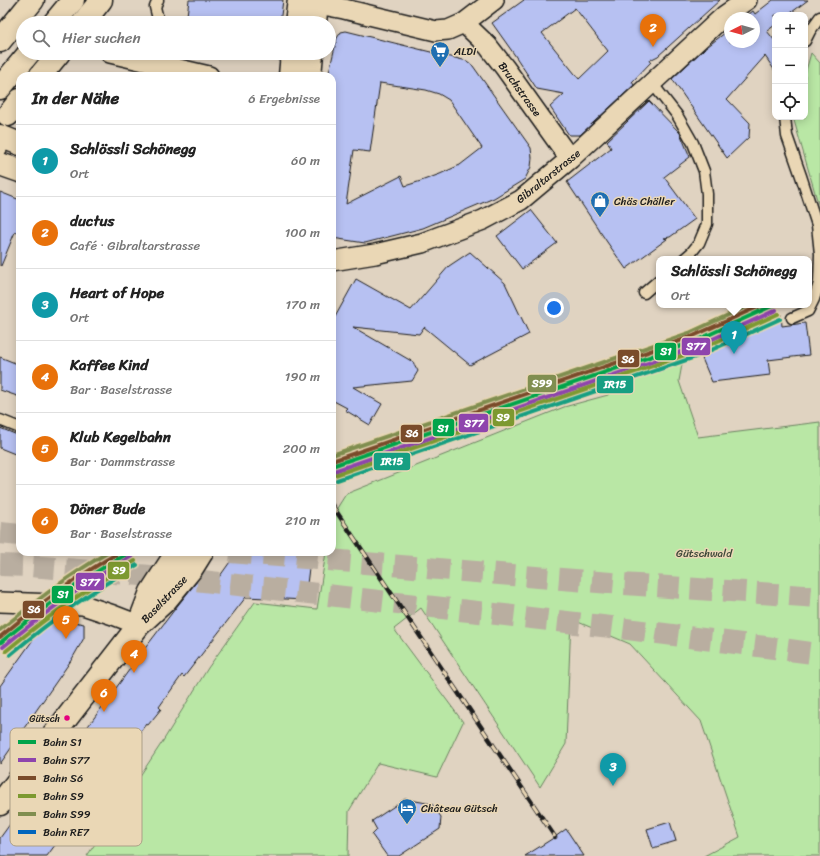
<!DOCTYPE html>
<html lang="de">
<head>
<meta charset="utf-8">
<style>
	:root { --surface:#fff; --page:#f2f2f2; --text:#222; --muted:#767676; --line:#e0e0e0; --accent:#1f6fb2 }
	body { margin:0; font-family:Sriracha,sans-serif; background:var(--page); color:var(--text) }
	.controls { position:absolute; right:12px; top:12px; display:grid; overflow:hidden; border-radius:8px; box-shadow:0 2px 10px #0003 }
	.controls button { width:36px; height:36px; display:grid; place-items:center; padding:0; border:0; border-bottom:1px solid var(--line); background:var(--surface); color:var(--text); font:20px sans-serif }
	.compass { position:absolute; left:724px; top:12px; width:36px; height:36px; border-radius:50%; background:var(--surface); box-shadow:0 2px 10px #0003; rotate:264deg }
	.you { position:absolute; left:554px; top:308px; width:14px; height:14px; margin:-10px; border:3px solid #fff; border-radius:50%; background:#1a73e8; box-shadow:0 0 0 6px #1a73e833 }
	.badge { display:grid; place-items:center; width:26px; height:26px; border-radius:50%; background:var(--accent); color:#fff; font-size:13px; font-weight:700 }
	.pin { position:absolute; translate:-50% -33px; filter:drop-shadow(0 1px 2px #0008) }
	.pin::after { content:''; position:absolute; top:21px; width:14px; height:12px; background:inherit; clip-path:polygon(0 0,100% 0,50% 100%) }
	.popup { position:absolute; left:656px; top:256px; width:156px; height:52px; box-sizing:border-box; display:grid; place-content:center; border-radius:8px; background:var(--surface); filter:drop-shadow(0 1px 3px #0005); font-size:13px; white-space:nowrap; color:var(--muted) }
	.popup b { font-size:15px; color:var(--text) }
	.popup::after { content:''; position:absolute; left:50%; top:100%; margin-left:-8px; border:8px solid transparent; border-top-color:var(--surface) }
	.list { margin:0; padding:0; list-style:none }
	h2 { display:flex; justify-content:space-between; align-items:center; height:52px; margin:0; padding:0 16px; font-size:17px }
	h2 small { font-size:13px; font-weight:400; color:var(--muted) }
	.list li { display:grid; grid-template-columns:26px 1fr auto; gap:12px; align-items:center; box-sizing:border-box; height:72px; padding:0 16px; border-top:1px solid var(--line) }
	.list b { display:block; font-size:15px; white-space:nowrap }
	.list p { margin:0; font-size:13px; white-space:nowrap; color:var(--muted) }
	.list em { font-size:13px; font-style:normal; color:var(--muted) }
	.icon { flex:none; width:22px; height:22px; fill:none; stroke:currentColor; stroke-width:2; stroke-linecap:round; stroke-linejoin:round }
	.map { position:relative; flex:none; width:820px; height:856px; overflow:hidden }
	.search { position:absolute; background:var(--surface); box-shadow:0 2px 10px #0003; left:16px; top:16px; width:320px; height:44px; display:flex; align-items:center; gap:10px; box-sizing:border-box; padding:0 14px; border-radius:22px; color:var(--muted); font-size:15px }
	.panel { position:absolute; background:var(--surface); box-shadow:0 2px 10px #0003; left:16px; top:72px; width:320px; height:484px; border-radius:12px }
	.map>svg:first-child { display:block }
</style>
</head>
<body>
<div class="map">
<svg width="820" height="856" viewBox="0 0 820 856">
	<rect width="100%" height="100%" fill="#e0d3c1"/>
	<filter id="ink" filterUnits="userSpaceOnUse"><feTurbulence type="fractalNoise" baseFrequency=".025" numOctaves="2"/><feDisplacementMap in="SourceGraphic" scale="8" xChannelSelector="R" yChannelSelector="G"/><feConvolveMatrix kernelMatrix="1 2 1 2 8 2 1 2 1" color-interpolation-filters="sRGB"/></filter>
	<g filter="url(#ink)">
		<path fill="#b9e7a5" stroke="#6a8260" d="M811 53 820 63V210L793 117H805V74Z
			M686 343 679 381 698 437 820 422V856H704L740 837 701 721 630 644 571 619 566 744 540 787 421 608 394 629 463 722 437 777 378 763 349 811 348 856H87L163 741 208 668 255 602 317 609 326 552H332V516L346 494 564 407 608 395 630 360Z"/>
		<path fill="#b7c1f2" stroke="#1c1c1c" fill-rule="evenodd" d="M189 0H283L280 23H186Z
			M524 0H720L658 56 650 60 651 62 632 82 634 85 580 135H569L550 107 564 94 537 89 514 54 492 23ZM575 8 608 51 579 79 542 33Z
			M773 0H808L788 15H775V25L767 31 775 41V71L765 56 727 99 750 123 749 137 727 158 672 79 703 50 730 29V42H754V18H744L753 11 755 14Z
			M346 31 467 61 473 66 531 148 532 158 531 167 525 179 494 198 423 228 365 243 332 238V76H328L337 38 341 32ZM380 83 426 90 439 94 449 100 482 148 460 165 440 174 421 181 405 186 401 176 346 204 354 150 370 152Z
			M649 101 680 133 690 157 664 177 695 219 670 237 664 238 667 239 626 269 607 242 567 182 611 148 607 141Z
			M0 192 20 200V234L15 232 1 266H0Z
			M531 210 557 243 522 269 497 236Z
			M470 252 505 283 529 334 470 365 424 327 419 334 353 327 413 362 418 371 412 381 353 387 382 404 370 425 345 410 347 408 332 400V315L335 317 356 279 411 310 449 266Z
			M781 314 782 326 805 323 809 355 768 360 770 375 712 382 698 349 753 328 752 318Z
			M0 357 20 365V397L0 390Z
			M0 428 20 436V456L0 448Z
			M237 552H311L305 600 246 597 184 677 182 675 159 707 161 709 148 725 146 724 117 763 121 766 108 784 104 781 92 798 88 795 70 821 72 822 47 856H0V838L37 787H38L50 772 53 774 146 647 178 605 198 580 210 590Z
			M54 618 84 624V638L72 659 22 731H23L0 764V686L35 637 31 634Z
			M405 799 432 804 441 817 440 829 399 856H387L372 835 377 830 372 821Z
			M670 822 676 841 653 848 647 829Z
			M566 829 584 856H525L555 837Z"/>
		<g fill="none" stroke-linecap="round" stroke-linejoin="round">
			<path stroke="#b9aea0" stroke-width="22" stroke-dasharray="22 11" stroke-linecap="butt" d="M0 533 20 535
				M230 552 623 584 820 597
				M0 565 30 566 176 578 611 627 820 654"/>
			<g stroke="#1c1c1c" stroke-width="13">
				<path id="service" d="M158 0 155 7 159 23
					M805 41 810 31 820 17
					M171 53 179 69
					M652 83 677 115 693 143 704 171 707 194V224L699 243 691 253 684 259
					M785 117 787 136 801 176 817 225 820 254 819 283 820 284
					M0 152 8 139
					M644 293 659 280
					M792 318 808 311 814 299 819 283
					M0 420 20 428"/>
			</g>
			<g stroke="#1c1c1c" stroke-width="22">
				<path id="minor" d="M302 1 344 9 436 31 448 30 464 23 494 0
					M464 23 488 46 505 68 570 159
					M110 53 209 76
					M332 261 375 254 422 243 483 220 521 200 570 159 725 15 747 0
					M0 602 83 605 113 615 139 625"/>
			</g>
			<g stroke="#1c1c1c" stroke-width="25">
				<path id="primary" d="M296 23 299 0
					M315 23 317 0
					M0 41 33 0
					M290 76 292 53
					M310 76 312 53
					M0 136 20 144
					M0 164 20 171
					M140 621 151 592 177 552
					M0 804 139 625 165 601 192 568 202 552"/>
			</g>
			<g stroke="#1c1c1c" stroke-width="25">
				<path id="motorway" d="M54 23 73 0
					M83 23 101 0
					M40 76 59 53
					M0 88 29 53
					M8 115 20 100"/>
			</g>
			<use href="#service" stroke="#ead7b5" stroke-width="10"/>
			<use href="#minor" stroke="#ead7b5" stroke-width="19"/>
			<use href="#primary" stroke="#ead7b5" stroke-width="22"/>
			<use href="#motorway" stroke="#ead7b5" stroke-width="22"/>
			<g stroke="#1c1c1c" stroke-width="4.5">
				<path id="rail" d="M332 505 555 837"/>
			</g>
			<use href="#rail" stroke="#ead7b5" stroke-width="3" stroke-dasharray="9" stroke-linecap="butt"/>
			<g stroke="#ead7b5" stroke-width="7">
				<path id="rail-1" d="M332 466 693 342 774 305
					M0 643C41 609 83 578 130 552"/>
			</g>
			<g stroke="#ead7b5" stroke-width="7">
				<path id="rail-2" d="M334 471 695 347 776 310
					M3 647C44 613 86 582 132 556"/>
			</g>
			<g stroke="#ead7b5" stroke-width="7">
				<path id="rail-3" d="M332 461 691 337 762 305
					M0 637C38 605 77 576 120 552"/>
			</g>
			<g stroke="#ead7b5" stroke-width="7">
				<path id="rail-4" d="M335 475 696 351 778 314
					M6 651C47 617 89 586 135 561"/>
			</g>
			<g stroke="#ead7b5" stroke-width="7">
				<path id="rail-5" d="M332 455 689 333 750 305
					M0 630C35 602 70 574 109 552"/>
			</g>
			<g stroke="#ead7b5" stroke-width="7">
				<path id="rail-6" d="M337 480 698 356 780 319
					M10 655C50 621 91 591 137 565"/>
			</g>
			<use href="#rail-1" stroke="#01a44b" stroke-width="4"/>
			<use href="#rail-2" stroke="#8e44ad" stroke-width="4"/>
			<use href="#rail-3" stroke="#7a4b2a" stroke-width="4"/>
			<use href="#rail-4" stroke="#7d9930" stroke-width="4"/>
			<use href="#rail-5" stroke="#808e50" stroke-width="4"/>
			<use href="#rail-6" stroke="#169f82" stroke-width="4"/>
		</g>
	</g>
	<defs>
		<g id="supermarket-pin" transform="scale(1)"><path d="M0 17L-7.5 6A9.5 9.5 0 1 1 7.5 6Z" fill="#1f6fb2" stroke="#ead7b5"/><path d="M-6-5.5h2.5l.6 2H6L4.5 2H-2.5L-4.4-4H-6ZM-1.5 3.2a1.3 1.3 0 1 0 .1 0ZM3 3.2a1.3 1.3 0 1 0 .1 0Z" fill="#fff"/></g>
		<g id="shop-pin" transform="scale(1)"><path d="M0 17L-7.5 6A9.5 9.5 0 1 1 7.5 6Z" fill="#1f6fb2" stroke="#ead7b5"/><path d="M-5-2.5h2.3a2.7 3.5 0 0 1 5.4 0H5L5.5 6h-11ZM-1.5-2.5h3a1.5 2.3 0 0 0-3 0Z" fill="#fff"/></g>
		<g id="hotel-pin" transform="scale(1)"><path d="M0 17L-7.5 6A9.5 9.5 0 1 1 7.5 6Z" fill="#1f6fb2" stroke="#ead7b5"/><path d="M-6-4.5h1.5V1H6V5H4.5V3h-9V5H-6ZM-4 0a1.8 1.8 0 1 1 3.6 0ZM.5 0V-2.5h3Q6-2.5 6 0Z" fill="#fff"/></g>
	</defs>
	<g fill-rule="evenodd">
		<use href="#supermarket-pin" x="440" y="51"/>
		<use href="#shop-pin" x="600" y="201"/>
		<use href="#hotel-pin" x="407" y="808"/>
	</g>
	<circle fill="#e5007d" stroke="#ead7b5" stroke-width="1.5" cx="67" cy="718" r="3.5"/>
	<g text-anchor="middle" stroke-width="3" stroke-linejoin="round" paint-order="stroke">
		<g font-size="10" fill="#1c1c1c" stroke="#ead7b5" text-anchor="end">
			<text x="60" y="722">Gütsch</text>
		</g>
		<g font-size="11" fill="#1c1c1c" stroke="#ead7b5" text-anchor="start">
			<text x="454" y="55">ALDI</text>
			<text x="614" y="205">Chäs Chäller</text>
			<text x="421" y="812">Château Gütsch</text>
		</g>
		<g font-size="11" fill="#1c1c1c" stroke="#ead7b5">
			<text transform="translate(520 89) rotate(54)" y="4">Bruchstrasse</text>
			<text transform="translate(548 176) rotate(-39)" y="4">Gibraltarstrasse</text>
			<text transform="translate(164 599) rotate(-46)" y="4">Baselstrasse</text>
		</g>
		<g font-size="11" fill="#3b4537" stroke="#ead7b5">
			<text x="704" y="557">Gütschwald</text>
		</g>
	</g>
	<rect x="10" y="728" width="132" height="118" rx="6" fill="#ead7b5" stroke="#ac9f87" stroke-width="1"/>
	<rect x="18" y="740" width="18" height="4" fill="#01a44b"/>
	<rect x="18" y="758" width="18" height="4" fill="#8e44ad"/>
	<rect x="18" y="776" width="18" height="4" fill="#7a4b2a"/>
	<rect x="18" y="794" width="18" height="4" fill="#7d9930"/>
	<rect x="18" y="812" width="18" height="4" fill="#808e50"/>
	<rect x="18" y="830" width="18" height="4" fill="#0065bd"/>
	<g font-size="11" fill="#1c1c1c">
		<text x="43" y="746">Bahn S1</text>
		<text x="43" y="764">Bahn S77</text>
		<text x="43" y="782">Bahn S6</text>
		<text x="43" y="800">Bahn S9</text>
		<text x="43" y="818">Bahn S99</text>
		<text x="43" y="836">Bahn RE7</text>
	</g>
	<g stroke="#ead7b5" stroke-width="1.5">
		<rect x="681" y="337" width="30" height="19" rx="4" fill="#8e44ad"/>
		<rect x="654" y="342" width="23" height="19" rx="4" fill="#01a44b"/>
		<rect x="617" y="349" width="23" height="19" rx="4" fill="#7a4b2a"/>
		<rect x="527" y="374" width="30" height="19" rx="4" fill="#808e50"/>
		<rect x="596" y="375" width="38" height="19" rx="4" fill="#169f82"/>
		<rect x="492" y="408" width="23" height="19" rx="4" fill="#7d9930"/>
		<rect x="458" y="413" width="31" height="20" rx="4" fill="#8e44ad"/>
		<rect x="432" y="418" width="23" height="19" rx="4" fill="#01a44b"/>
		<rect x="400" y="424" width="23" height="19" rx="4" fill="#7a4b2a"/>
		<rect x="373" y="452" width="38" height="19" rx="4" fill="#169f82"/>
		<rect x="107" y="561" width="23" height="19" rx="4" fill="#7d9930"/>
		<rect x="75" y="572" width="30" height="19" rx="4" fill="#8e44ad"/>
		<rect x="51" y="585" width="23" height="19" rx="4" fill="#01a44b"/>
		<rect x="22" y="600" width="23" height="19" rx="4" fill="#7a4b2a"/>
	</g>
	<g font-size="11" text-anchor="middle" font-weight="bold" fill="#fff">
		<text x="696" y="350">S77</text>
		<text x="666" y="355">S1</text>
		<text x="628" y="363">S6</text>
		<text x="542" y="387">S99</text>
		<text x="615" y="388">IR15</text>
		<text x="503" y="421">S9</text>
		<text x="474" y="427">S77</text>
		<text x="443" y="432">S1</text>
		<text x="412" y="437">S6</text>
		<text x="392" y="465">IR15</text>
		<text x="119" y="574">S9</text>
		<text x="90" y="586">S77</text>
		<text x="63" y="598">S1</text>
		<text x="34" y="613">S6</text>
	</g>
</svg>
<div class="controls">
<button>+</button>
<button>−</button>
<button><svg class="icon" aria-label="locate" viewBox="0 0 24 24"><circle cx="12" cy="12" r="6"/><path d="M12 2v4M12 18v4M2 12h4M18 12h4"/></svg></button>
</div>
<svg class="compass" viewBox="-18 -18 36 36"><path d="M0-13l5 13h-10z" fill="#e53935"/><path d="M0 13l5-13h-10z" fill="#767676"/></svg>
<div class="you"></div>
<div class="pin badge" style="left:734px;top:354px;background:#0f9aa8">1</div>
<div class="popup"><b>Schlössli Schönegg</b>Ort</div>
<div class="pin badge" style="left:653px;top:47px;background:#e8710a">2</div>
<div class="pin badge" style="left:613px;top:786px;background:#0f9aa8">3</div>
<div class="pin badge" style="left:134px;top:673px;background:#e8710a">4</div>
<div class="pin badge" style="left:66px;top:639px;background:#e8710a">5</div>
<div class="pin badge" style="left:104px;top:712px;background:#e8710a">6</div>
<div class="search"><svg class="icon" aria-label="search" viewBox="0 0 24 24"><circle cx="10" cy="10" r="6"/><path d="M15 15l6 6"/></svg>Hier suchen</div>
<section class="panel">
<h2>In der Nähe<small>6 Ergebnisse</small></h2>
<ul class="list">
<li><span class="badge" style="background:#0f9aa8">1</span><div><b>Schlössli Schönegg</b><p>Ort</p></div><em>60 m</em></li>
<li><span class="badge" style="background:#e8710a">2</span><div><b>ductus</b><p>Café · Gibraltarstrasse</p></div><em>100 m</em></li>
<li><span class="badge" style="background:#0f9aa8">3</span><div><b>Heart of Hope</b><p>Ort</p></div><em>170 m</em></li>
<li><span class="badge" style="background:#e8710a">4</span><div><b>Kaffee Kind</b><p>Bar · Baselstrasse</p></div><em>190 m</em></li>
<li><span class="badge" style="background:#e8710a">5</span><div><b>Klub Kegelbahn</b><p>Bar · Dammstrasse</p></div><em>200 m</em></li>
<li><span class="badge" style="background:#e8710a">6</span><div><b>Döner Bude</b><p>Bar · Baselstrasse</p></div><em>210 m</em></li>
</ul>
</section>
</div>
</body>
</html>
